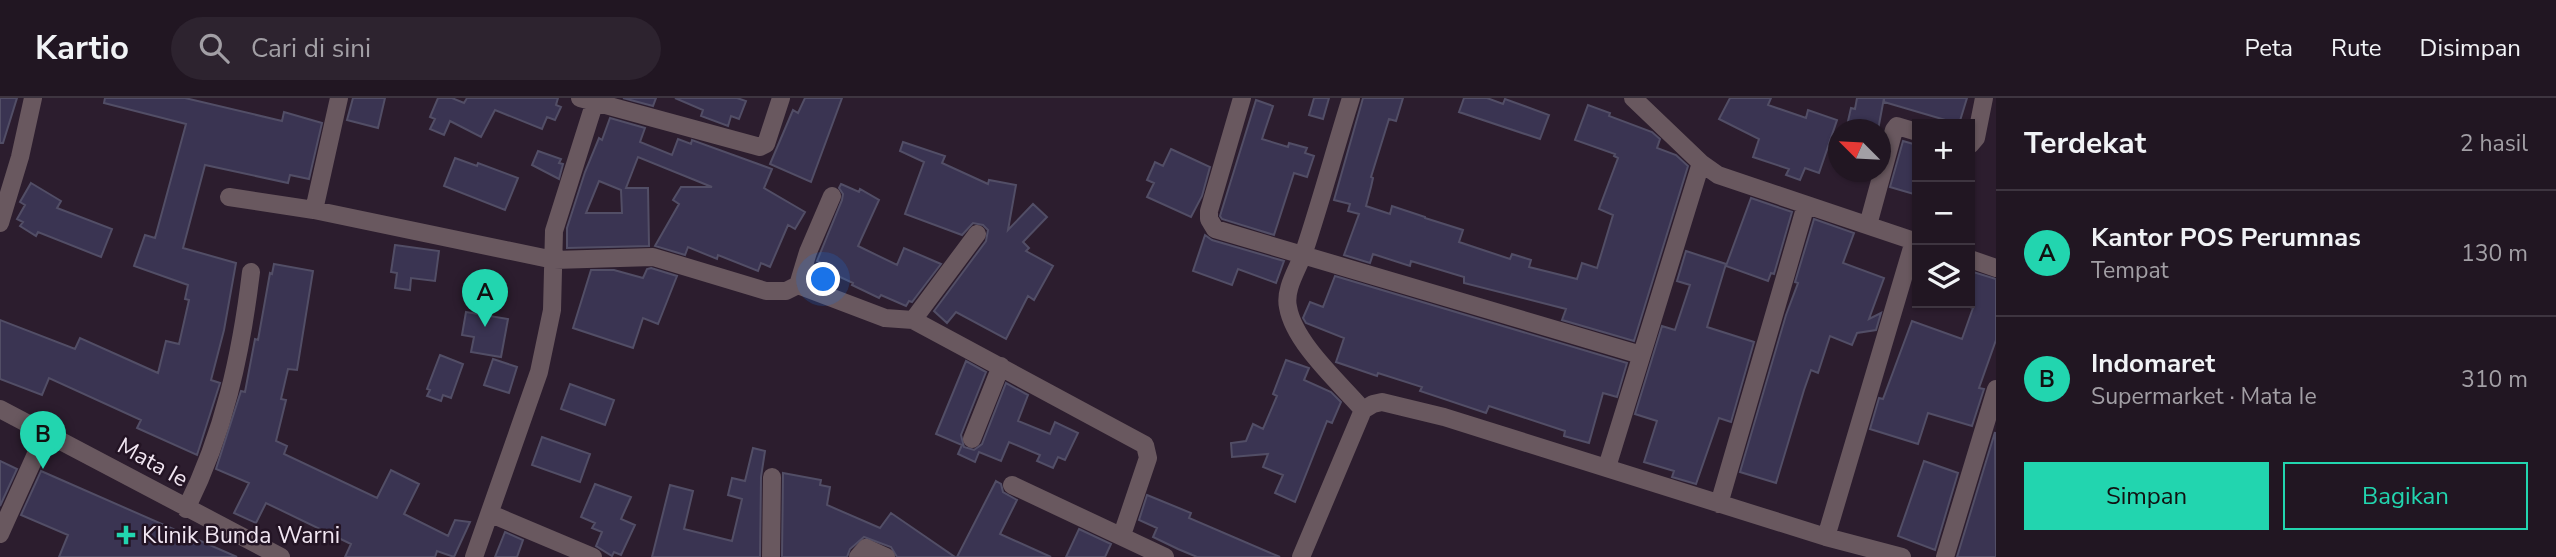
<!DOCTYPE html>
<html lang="id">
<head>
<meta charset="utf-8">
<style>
	:root { --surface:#211622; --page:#2d232f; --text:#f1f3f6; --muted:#a29fa5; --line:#3e3540; --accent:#22d5af }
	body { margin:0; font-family:"Nunito Sans",sans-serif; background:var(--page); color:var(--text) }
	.controls { position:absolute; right:21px; top:21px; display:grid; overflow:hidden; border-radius:0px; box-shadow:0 2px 5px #0004 }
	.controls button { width:63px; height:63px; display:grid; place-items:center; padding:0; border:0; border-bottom:2px solid var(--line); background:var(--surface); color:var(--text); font:35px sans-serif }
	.compass { position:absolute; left:1828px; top:21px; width:63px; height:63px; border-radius:50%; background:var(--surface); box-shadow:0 2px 5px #0004; rotate:294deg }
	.you { position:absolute; left:824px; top:182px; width:24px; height:24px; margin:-18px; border:5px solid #fff; border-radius:50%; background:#1a73e8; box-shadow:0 0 0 10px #1a73e833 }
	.badge { display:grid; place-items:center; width:46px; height:46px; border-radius:50%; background:var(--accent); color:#111; font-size:23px; font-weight:700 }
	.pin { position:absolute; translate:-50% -58px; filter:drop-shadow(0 2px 4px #0008) }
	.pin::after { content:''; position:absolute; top:37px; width:24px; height:21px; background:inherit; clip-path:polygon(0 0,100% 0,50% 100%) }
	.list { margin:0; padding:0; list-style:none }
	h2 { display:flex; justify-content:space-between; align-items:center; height:91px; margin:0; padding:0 28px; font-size:30px }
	h2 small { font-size:23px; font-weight:400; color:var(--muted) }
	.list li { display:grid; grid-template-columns:46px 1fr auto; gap:21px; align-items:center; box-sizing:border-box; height:126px; padding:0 28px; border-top:2px solid var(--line) }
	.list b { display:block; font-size:26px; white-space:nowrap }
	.list p { margin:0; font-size:23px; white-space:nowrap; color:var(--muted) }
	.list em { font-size:23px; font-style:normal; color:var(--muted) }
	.actions { display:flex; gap:14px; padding:21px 28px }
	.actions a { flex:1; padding:16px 0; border:2px solid var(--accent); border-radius:0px; text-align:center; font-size:24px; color:var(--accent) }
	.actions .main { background:var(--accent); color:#111 }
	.icon { flex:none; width:38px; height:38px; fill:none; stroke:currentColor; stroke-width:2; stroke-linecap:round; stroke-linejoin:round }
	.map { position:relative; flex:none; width:1996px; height:459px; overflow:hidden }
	header { display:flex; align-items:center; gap:42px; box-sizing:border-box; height:98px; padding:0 35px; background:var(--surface); border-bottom:2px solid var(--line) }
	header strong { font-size:33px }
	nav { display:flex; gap:38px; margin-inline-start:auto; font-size:24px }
	.search { width:490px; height:63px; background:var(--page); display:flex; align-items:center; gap:18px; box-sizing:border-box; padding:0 24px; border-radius:38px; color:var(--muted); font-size:26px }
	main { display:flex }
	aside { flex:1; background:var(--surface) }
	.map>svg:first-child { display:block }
</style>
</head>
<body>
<header>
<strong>Kartio</strong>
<div class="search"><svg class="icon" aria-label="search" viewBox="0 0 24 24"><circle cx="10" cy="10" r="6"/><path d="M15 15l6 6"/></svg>Cari di sini</div>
<nav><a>Peta</a><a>Rute</a><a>Disimpan</a></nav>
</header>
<main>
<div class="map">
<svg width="1996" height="459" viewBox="0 0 1996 459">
	<rect width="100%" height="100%" fill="#2c1d2e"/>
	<path fill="#3a3452" stroke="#524e66" stroke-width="2" fill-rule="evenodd" d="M0 0H17L3 45H0Z
		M105 0H185L282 23 284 14 322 25 309 81 290 77 288 85 205 67 183 150 236 165 224 232 211 282 220 285 197 357 137 330 141 322 49 280 42 297 0 281V222L75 251 80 240 158 275 166 243 179 246 189 202 185 201 188 187 134 168 145 137 155 140 186 26 104 5Z
		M353 0H385L378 30 347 22Z
		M438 0H452L464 5 467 0H558L556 7 561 9 555 22 547 19 542 31 495 12 481 39 450 23 444 37 430 31 435 21 430 19Z
		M623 0H656L653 8Z
		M675 0H737L746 3 739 21 731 18 728 28 701 18 703 12Z
		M805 0H842L811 84 770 66 793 12 798 15Z
		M1314 0H1329L1323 21 1309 17Z
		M1363 0H1403L1396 23 1389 21 1371 79 1373 80 1371 89 1366 108 1390 116 1392 108 1425 119V120L1463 132 1459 144 1510 161 1512 156 1531 162 1529 169 1577 181 1582 165 1597 170 1613 117 1599 111 1618 60 1614 58 1615 56 1575 42 1588 7 1610 15 1609 18 1652 34 1660 41 1657 50 1676 57 1688 68 1634 243 1562 222 1566 211 1464 185V179L1411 163 1410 168 1373 156 1370 165 1344 157 1359 116 1348 113 1350 106 1334 102Z
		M1464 0H1487L1503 6 1505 1 1549 17 1540 41 1459 14Z
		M1730 0H1771L1768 7 1806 20 1808 12 1837 22 1819 75 1805 70 1800 82 1786 77 1789 71 1753 59 1759 41 1719 21Z
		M1857 0H1884L1878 32H1846L1851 10 1855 11Z
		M1884 0H1967L1959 26 1884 4Z
		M1256 2 1273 8 1262 41 1288 49 1289 45 1307 50 1305 55 1314 58 1307 79 1294 75 1274 137 1222 121 1220 118Z
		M610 20 645 30 640 44 672 57 678 41 691 46 692 42 772 71 764 90 805 114 795 131 788 127 770 169 761 165 758 173 718 157 717 161 688 149 685 157 655 148 679 106 673 102 681 89H712L638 59 626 90H648L649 148 567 150V130L585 74 599 40 602 42ZM599 83 621 92 622 115H586Z
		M1903 43 1917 47V97L1890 89Z
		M903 44 945 58 942 65 988 86 989 82 1016 87 1008 132 1033 106 1047 119 1023 144 1029 150 1026 153 1053 168 1034 202 1028 198 1006 241 956 214 947 225 934 213 986 143 988 132 983 127 973 125 962 137 905 116 924 64 900 53Z
		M1171 51 1210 69 1202 98 1191 119 1147 99 1154 85 1147 82 1155 64 1163 68Z
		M538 53 561 61 559 65 563 66 559 81 532 67Z
		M455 60 477 68 478 65 518 80 505 112 444 88Z
		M31 85 61 103 57 110 112 131 101 159 38 134 36 138 20 128 23 124 17 121 25 107 20 104Z
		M841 86 859 94 860 91 879 102 858 148 897 167 904 150 941 166 912 204 909 203 906 208 881 197 879 200 852 187 853 185 823 171 825 167 817 163 842 102 843 96 839 90Z
		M1751 100 1792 114 1774 176 1771 175 1768 183 1726 168Z
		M1814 121 1854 135 1843 165 1884 180 1869 221 1881 215 1876 232 1857 235 1852 247 1830 238 1818 275 1811 272 1804 292 1776 385 1740 374 1786 217 1798 185 1795 184Z
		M1205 137 1212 142 1284 163 1276 185 1238 171 1232 187 1193 173Z
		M395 147 439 153 435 183 411 180 410 192 395 190 397 175 391 174Z
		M1686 153 1726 166 1707 229 1754 244 1731 324 1719 320 1696 386 1672 379 1674 373 1644 364 1657 323 1635 316 1662 228 1675 232 1690 187 1677 183Z
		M274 166 313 173 297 272 288 271 281 301 286 302 276 343 287 348 284 356 377 400 391 372 419 386 404 416 448 438 455 422 470 424 454 459 437 453 435 459H345L351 446 266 405 256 425 234 415 249 385 216 371 241 293 245 294 255 241 258 242 270 175 272 176Z
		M651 170 677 178 658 226 643 220 633 250 573 230 591 172H614L643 180 647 171Z
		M1970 173 1996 181V242L1979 290 1984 291 1972 328 1928 315 1918 346 1870 331 1879 300 1883 301 1912 223 1962 241 1973 210 1970 209Z
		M1335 178 1627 265 1617 299 1603 295 1589 345 1564 338 1565 333 1489 308 1486 315 1420 293 1422 289 1378 275 1377 278 1336 264 1344 240 1306 225 1303 220 1310 204 1323 209Z
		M466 214 508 221 501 259 471 254 474 239 462 237Z
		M440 257 463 266 451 300 443 297 441 303 427 298 430 292 427 291Z
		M493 261 517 269 509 295 484 287Z
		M1286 262 1309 270 1304 282 1331 294 1341 304 1332 325 1327 323 1295 404 1275 395 1283 377 1263 369 1268 356 1232 359 1231 345 1246 343 1253 326 1263 331 1277 298 1273 296Z
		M966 263 986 274 961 337 964 349 974 352 982 346 1006 285 1028 297 1018 323 1050 336 1055 324 1078 335 1065 362 1058 359 1053 370 1037 363 1040 357 1009 344 1001 363 979 354 975 364 958 356 962 347 936 336Z
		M570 286 614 302 605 327 561 311Z
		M1995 334 1996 459H1957Z
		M542 339 590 356 580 384 532 367Z
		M753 350 765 353 761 379 760 459H652L670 387 693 393 684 431 732 443 742 401 728 397 732 380 745 383Z
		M0 363 17 371 0 408Z
		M1924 363 1958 375 1935 452 1898 438Z
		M41 373 237 459H59L68 437 21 417Z
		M783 375 821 382 820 387 830 389 827 407 880 430 891 415 955 459H897L891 449 864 439 850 451 847 459H782Z
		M996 383 1001 386 1003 394 1017 402 1000 436 1051 459H957Z
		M595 386 631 399 621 421 635 427 621 457 614 454 612 458 596 448 602 434 592 430 595 425 581 419Z
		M1147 397 1191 415 1189 420 1280 459H1197L1178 451 1153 439 1157 430 1139 422Z
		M1079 431 1111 446 1105 459H1066Z
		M505 434 523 442 517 459H495Z"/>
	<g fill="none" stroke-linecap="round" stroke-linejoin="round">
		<path stroke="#69585f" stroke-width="18" d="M580 0 760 49 766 46 781 0
			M1242 0 1209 113V121L1215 131 1641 257
			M1351 0C1335 51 1321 103 1304 154 1298 171 1284 191 1288 209 1294 245 1340 285 1363 312
			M1633 0 1701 65 1718 77 1917 144
			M1970 47 1976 40 1984 0
			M229 99 314 112 554 162 653 159 766 193H786L798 187 885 220 913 222 1145 347 1148 360 1122 437
			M314 112 339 0
			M0 125 20 59 33 0
			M1868 127 1894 32 1897 28 1917 34
			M1970 161 1996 170
			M798 187 808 154 832 98
			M913 222 977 136
			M0 311 281 459
			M972 341 1001 268
			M1607 369 1701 65
			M1012 387 1165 459
			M1719 406 1806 107
			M186 411C224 335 241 257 251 174
			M491 416 593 459
			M0 436 45 336
			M1826 439 1914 143
			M474 459 539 274 552 212 554 133 596 0
			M771 459 772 379
			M858 459 866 450 886 459
			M1301 459 1363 312 1373 306 1382 304 1444 319 1826 439 1902 459
			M1945 459 1996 291"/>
	</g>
	<path fill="#22d5af" stroke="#231424" stroke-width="2.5" d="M122.5 426.5h7v7h7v7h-7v7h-7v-7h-7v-7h7z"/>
	<g text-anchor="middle" stroke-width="5" stroke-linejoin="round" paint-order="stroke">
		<g font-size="23" fill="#f1e6f2" stroke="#231424">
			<text transform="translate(153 364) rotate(29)" y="8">Mata Ie</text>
		</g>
		<g font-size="23" fill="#f1e6f2" stroke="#231424" text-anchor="start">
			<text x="142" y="445">Klinik Bunda Warni</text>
		</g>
	</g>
</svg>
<div class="controls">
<button>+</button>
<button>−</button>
<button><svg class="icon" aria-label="layers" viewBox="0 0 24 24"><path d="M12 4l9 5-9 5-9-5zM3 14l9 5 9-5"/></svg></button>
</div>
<svg class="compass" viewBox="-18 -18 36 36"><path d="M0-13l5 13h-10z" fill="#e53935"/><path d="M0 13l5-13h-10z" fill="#a29fa5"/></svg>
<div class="you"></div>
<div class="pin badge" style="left:485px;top:229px">A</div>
<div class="pin badge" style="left:43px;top:371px">B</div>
</div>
<aside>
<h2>Terdekat<small>2 hasil</small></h2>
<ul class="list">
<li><span class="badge">A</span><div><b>Kantor POS Perumnas</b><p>Tempat</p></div><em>130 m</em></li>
<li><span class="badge">B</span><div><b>Indomaret</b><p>Supermarket · Mata Ie</p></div><em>310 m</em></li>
</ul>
<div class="actions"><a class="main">Simpan</a><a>Bagikan</a></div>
</aside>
</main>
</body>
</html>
